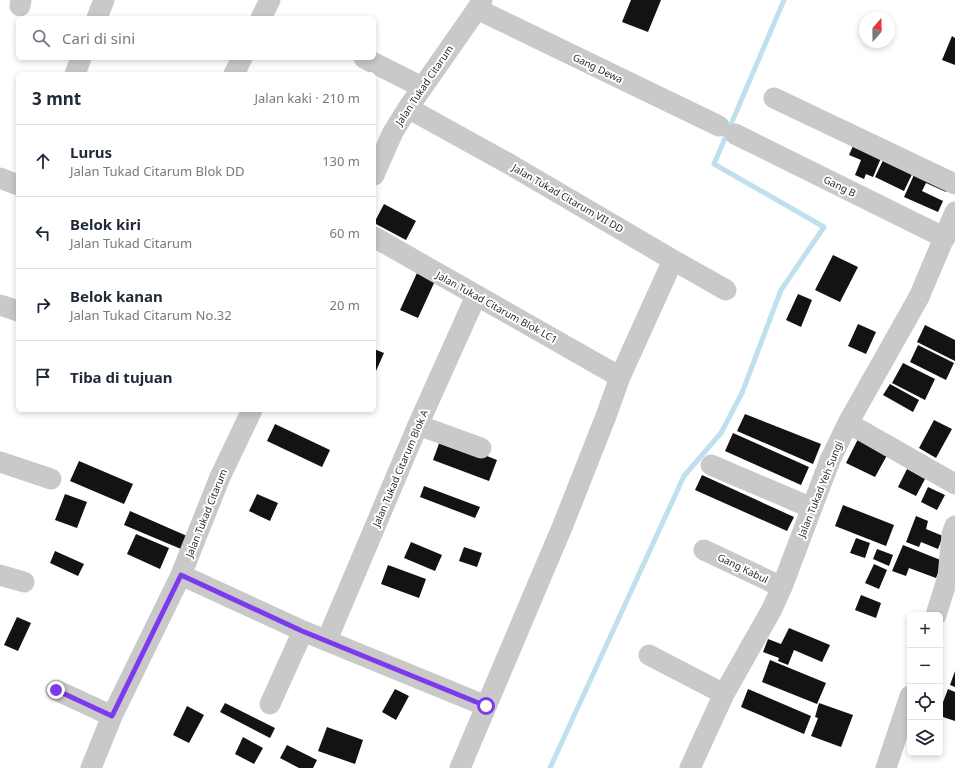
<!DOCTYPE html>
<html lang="id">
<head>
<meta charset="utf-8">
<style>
	:root { --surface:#fff; --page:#f6f6f7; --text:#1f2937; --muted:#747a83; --line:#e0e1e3 }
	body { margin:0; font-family:"Noto Sans",sans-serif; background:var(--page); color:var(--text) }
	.controls { position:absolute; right:12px; bottom:12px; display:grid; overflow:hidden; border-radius:6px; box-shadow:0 2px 6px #0003 }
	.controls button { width:36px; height:36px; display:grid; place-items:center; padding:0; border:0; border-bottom:1px solid var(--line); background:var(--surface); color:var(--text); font:20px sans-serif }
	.compass { position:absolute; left:859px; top:12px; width:36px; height:36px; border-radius:50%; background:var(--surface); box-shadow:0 2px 6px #0003; rotate:20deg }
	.stop { position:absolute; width:12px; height:12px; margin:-9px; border:3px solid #7c3aed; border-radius:50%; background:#fff }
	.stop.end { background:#7c3aed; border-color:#fff; box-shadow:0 1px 4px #0008 }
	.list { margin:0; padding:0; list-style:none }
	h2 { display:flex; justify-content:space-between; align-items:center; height:52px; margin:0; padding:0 16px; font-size:17px }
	h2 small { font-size:13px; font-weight:400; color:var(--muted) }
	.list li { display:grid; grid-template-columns:26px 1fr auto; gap:12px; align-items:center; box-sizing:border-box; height:72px; padding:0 16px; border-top:1px solid var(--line) }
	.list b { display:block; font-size:15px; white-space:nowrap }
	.list p { margin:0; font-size:13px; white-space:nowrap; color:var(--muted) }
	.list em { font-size:13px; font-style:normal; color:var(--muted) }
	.icon { flex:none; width:22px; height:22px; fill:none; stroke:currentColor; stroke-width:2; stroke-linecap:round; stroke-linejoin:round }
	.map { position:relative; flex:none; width:955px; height:768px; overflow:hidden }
	.search { position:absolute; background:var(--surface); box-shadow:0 2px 6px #0003; left:16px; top:16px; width:360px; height:44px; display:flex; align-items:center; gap:10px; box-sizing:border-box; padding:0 14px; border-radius:6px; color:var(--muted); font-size:15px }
	.panel { position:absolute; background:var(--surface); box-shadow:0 2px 6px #0003; left:16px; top:72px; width:360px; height:340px; border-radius:6px }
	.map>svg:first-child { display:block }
</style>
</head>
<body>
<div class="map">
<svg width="955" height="768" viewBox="0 0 955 768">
	<rect width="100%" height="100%" fill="#fff"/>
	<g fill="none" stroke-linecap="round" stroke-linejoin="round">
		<path stroke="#c0e0ee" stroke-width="5" d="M550 768 684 476 721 433 742 393 781 290 824 227 714 164 784 0"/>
	</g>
	<path fill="#131313" d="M631 0H661L648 32 622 22Z
		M952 36 955 38V65L942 60Z
		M856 139 884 151 873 177 866 174 864 179 855 175 861 160 849 155Z
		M886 154 915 168 904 191 875 177Z
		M917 168 950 183 946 192 926 183 922 191 943 201 938 212 904 197Z
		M384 204 416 221 406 240 374 223Z
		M833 255 858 267 840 302 815 290Z
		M417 273 435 281 418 318 400 310Z
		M798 294 812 300 801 327 786 320Z
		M858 324 876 332 866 354 848 346Z
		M925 325 955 340V361L917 342Z
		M918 345 954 363 946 380 910 362Z
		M374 349 384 353 376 371H374Z
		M903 363 935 379 925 400 892 383Z
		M890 384 919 400 913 412 883 395Z
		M745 414 821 444 813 464 737 431Z
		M934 420 952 429 936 458 919 448Z
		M275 424 330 450 322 467 267 441Z
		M733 433 809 467 801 485 725 451Z
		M860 435 890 450 875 477 846 463Z
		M441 438 497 460 489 481 433 460Z
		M79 461 133 484 124 504 70 481Z
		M907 469 925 479 916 496 898 487Z
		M702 475 794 517 787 531 695 490Z
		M424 486 480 507 475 518 420 497Z
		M928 487 945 495 937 510 921 502Z
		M65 494 87 502 77 528 55 520Z
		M257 494 278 503 270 521 249 511Z
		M843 505 894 525 886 546 835 526Z
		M130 511 187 536 181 549 124 525Z
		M916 516 928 521 926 529 943 536 938 549 921 542 919 547 906 542Z
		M136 534 169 548 160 569 127 554Z
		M856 538 870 543 865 558 850 553Z
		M411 542 442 555 435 571 404 558Z
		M903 545 943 561 936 578 909 568 906 576 892 571Z
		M464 547 482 553 477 567 459 561Z
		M877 549 893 555 889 566 873 559Z
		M55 551 84 564 78 576 50 563Z
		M874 564 887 570 879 589 865 583Z
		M388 565 426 579 419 598 381 584Z
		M861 595 881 603 876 618 855 610Z
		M17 617 31 623 18 651 4 645Z
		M789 628 830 645 822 662 794 650 788 665 778 661 779 658 763 652 768 639 781 644Z
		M770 660 826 683 817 704 762 682Z
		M955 671V687L950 685Z
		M395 689 409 696 396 720 382 712Z
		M748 689 811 716 804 734 741 707Z
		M948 689 955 692V721L940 716V710Z
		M225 703 275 728 270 738 220 712Z
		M819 703 853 715 841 747 811 736 818 718 815 717Z
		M187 706 204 715 189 743 173 735Z
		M327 727 363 740 355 764 318 751Z
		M243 737 263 748 254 764 235 754Z
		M287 745 317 760 313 768H299L280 758Z"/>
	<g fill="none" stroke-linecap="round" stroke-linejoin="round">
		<path stroke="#c9c9c9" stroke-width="21" d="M20 6 21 0
			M477 9 719 126
			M97 18 104 0
			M261 18 270 0
			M364 58 422 87
			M75 74 81 58
			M234 74 242 58
			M774 98 955 184
			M408 108 511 165 673 260 726 290
			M735 134 945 238
			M374 175 393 132 408 108 477 9 482 0
			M0 178 18 185
			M374 237 620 377
			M0 305 18 311
			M848 423 955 484
			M418 425 481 448
			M0 462 51 479
			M711 465 812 508
			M704 550 782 587
			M0 575 24 582
			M181 575 303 631 486 706
			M936 615 948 577 952 534 955 526
			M327 640 418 425 476 296
			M649 655 724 694
			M56 690 112 716
			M270 704 303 631
			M91 768 112 716 181 575 220 477 252 410
			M460 768 563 525 606 416 620 377 673 260
			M690 768 724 694 772 609 782 587 830 460 848 423 919 297 955 212
			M886 768 910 696"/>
	</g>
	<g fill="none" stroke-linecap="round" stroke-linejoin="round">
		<path stroke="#7c3aed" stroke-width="5" d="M56 690 112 716 181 575 302 631 486 706"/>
	</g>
	<g text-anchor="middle" stroke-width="4" stroke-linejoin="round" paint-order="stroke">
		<g font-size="10" fill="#2c2c2c" stroke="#fff">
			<text transform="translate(598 68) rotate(26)" y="4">Gang Dewa</text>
			<text transform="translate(424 85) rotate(-56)" y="4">Jalan Tukad Citarum</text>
			<text transform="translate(840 186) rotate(26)" y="4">Gang B</text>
			<text transform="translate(568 198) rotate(30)" y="4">Jalan Tukad Citarum VII DD</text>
			<text transform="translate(497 307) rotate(29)" y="4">Jalan Tukad Citarum Blok LC1</text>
			<text transform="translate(400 468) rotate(-67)" y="4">Jalan Tukad Citarum Blok A</text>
			<text transform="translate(820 489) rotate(-68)" y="4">Jalan Tukad Yeh Sungi</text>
			<text transform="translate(206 513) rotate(-68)" y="4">Jalan Tukad Citarum</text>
			<text transform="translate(743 568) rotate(26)" y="4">Gang Kabul</text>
		</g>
	</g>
</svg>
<div class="controls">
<button>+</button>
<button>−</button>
<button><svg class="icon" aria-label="locate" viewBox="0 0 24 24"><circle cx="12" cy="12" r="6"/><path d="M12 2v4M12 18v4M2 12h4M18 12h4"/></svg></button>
<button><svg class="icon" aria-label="layers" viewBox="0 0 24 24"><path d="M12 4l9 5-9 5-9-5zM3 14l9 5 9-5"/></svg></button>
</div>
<svg class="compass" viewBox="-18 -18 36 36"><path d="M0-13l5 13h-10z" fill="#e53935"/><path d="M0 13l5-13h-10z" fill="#747a83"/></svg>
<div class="stop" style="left:486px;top:706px"></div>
<div class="stop end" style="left:56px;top:690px"></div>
<div class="search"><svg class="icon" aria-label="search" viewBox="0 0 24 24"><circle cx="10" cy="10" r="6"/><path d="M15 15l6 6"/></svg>Cari di sini</div>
<section class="panel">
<h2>3 mnt<small>Jalan kaki · 210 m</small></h2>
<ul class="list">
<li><svg class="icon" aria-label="ahead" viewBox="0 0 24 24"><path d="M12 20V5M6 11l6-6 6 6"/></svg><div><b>Lurus</b><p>Jalan Tukad Citarum Blok DD</p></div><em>130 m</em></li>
<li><svg class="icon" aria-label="left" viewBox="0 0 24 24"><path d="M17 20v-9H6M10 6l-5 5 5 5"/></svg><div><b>Belok kiri</b><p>Jalan Tukad Citarum</p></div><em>60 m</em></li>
<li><svg class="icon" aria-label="right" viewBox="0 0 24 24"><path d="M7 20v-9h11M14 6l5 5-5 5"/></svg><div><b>Belok kanan</b><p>Jalan Tukad Citarum No.32</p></div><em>20 m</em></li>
<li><svg class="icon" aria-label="arrive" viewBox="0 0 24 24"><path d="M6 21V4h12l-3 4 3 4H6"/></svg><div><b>Tiba di tujuan</b></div></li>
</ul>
</section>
</div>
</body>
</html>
